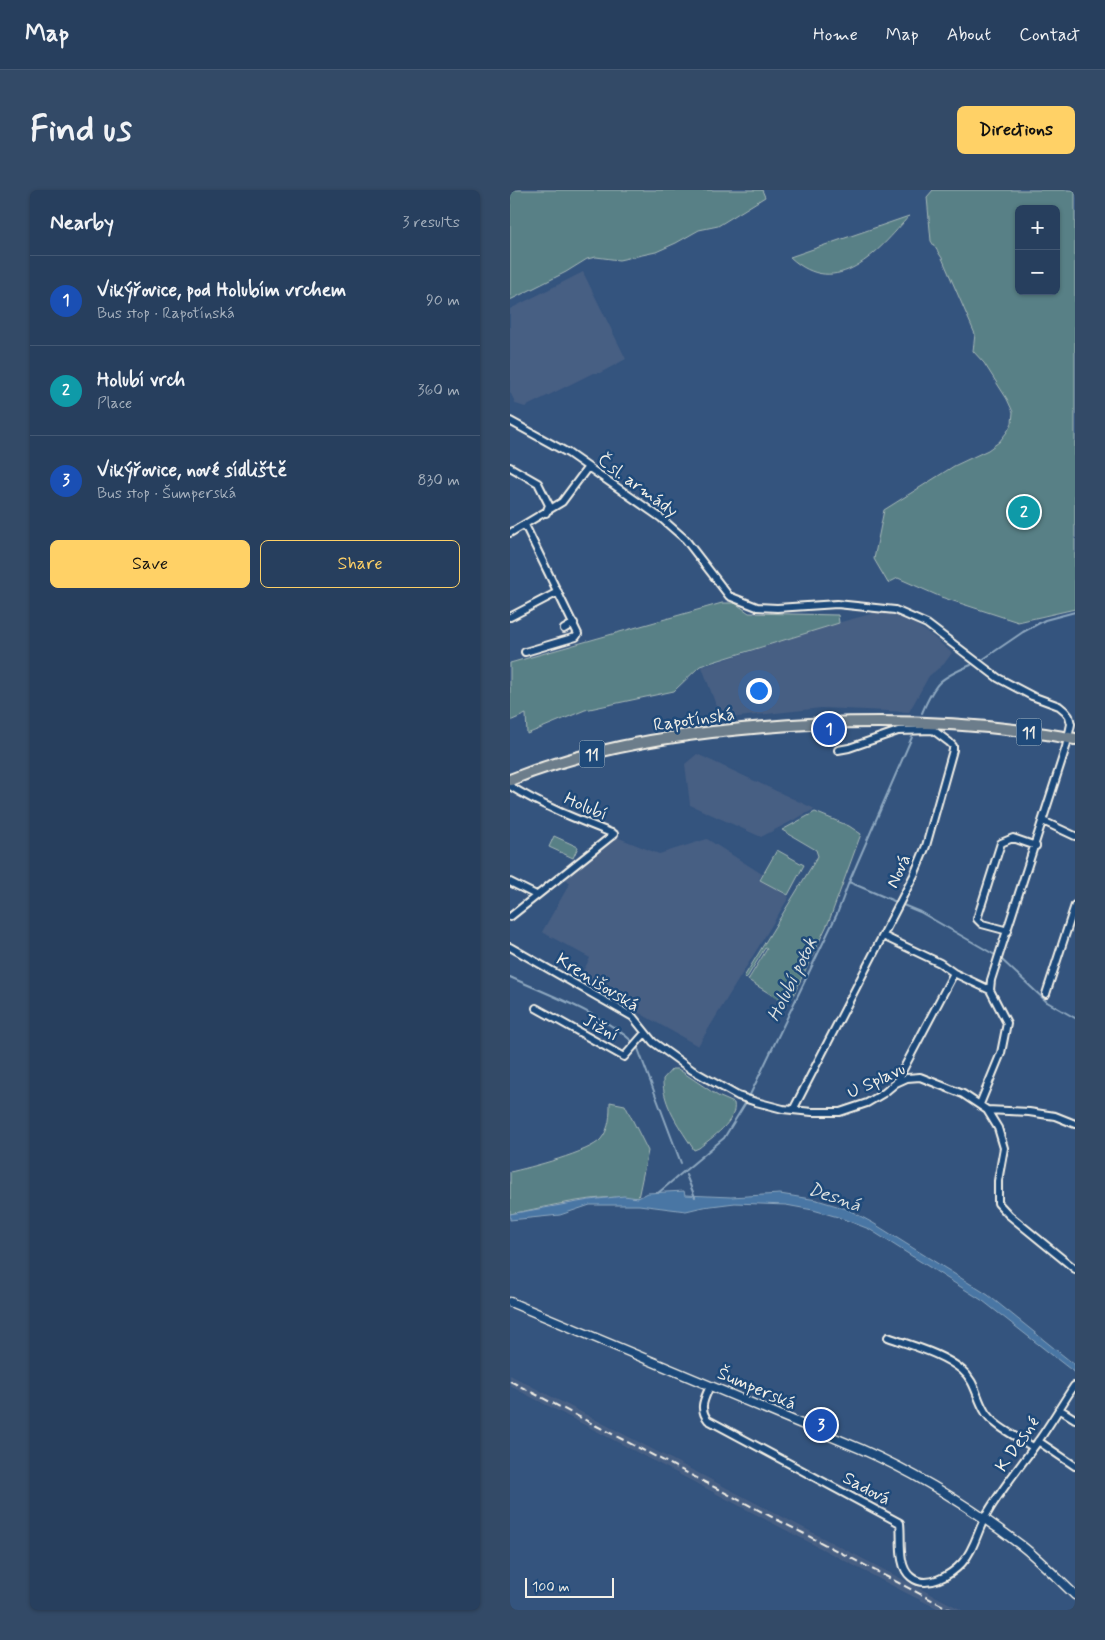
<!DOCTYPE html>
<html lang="en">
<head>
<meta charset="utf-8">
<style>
	:root { --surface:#273f5e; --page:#334a67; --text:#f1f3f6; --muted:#a4afbc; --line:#435873; --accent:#ffd166 }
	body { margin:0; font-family:Mynerve,sans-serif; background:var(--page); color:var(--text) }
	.controls { position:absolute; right:15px; top:15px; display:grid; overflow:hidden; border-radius:8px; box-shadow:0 1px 4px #0004 }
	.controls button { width:45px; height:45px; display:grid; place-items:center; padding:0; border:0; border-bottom:1px solid var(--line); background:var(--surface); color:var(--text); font:25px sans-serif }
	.scale { position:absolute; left:15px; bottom:12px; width:89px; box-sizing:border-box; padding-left:5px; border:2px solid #f4f1e8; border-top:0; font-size:14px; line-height:18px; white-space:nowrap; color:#f4f1e8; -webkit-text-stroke:4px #1f4a7a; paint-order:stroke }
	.you { position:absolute; left:248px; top:500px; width:18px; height:18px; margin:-12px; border:4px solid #fff; border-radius:50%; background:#1a73e8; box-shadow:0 0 0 8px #1a73e833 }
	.badge { display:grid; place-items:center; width:32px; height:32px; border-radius:50%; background:var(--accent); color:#fff; font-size:16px; font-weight:700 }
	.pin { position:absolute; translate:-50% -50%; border:2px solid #fff; box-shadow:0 1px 5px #0006 }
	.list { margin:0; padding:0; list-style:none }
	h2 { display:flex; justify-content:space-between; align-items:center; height:65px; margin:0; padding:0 20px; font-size:21px }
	h2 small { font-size:16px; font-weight:400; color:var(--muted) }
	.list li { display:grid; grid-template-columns:32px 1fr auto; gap:15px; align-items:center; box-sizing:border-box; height:90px; padding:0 20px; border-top:1px solid var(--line) }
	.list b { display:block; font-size:19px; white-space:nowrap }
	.list p { margin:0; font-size:16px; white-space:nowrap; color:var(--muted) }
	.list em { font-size:16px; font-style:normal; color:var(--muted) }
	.actions { display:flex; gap:10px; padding:15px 20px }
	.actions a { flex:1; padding:11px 0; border:1px solid var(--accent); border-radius:8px; text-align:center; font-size:18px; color:var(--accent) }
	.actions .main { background:var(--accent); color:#111 }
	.map { position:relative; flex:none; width:565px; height:1420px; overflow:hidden; border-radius:8px }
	header { display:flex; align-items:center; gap:30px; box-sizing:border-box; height:70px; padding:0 25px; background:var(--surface); border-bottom:1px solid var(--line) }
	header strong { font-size:24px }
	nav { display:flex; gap:28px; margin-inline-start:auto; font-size:18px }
	.intro { display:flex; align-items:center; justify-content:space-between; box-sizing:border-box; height:120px; padding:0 30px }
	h1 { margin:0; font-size:35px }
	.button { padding:12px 22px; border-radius:8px; background:var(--accent); color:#111; font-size:18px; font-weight:700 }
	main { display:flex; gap:30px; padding:0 30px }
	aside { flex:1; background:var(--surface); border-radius:8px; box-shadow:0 1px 4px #0004 }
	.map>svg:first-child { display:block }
</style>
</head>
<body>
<header>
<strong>Map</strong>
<nav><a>Home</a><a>Map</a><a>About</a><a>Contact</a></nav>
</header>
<div class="intro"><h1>Find us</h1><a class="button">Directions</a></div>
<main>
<aside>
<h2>Nearby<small>3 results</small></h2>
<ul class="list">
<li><span class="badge" style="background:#1a4fb4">1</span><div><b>Vikýřovice, pod Holubím vrchem</b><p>Bus stop · Rapotínská</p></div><em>90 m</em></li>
<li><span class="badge" style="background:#0f9aa8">2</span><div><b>Holubí vrch</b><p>Place</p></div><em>360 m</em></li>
<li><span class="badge" style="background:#1a4fb4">3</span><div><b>Vikýřovice, nové sídliště</b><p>Bus stop · Šumperská</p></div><em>830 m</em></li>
</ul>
<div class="actions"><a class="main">Save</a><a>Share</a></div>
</aside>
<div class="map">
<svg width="565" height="1420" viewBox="0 0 565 1420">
	<rect width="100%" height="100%" fill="#34547e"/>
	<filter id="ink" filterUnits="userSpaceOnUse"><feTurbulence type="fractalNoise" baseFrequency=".02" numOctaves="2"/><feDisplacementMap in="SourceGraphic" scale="10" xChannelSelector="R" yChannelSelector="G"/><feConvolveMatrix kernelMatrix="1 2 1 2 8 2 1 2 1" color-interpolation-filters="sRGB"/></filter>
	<g filter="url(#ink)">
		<path fill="#465e83" d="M73 82 116 169 90 183H83L15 217 6 214 0 202V119Z
			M372 421 402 432 421 445 442 463 434 474 419 486 399 522 311 518 211 529 192 477 327 433Z
			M187 564 305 619 251 647 180 615 175 574Z
			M104 646 149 664 197 649 252 684 249 689 279 707 188 856 69 789 80 768 32 742 60 693 54 687Z
			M0 1185 409 1398 452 1420H431L404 1407 0 1196Z"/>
		<path fill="#598086" stroke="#a6b8b7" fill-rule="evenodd" d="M0 0H252L255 7 208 36 189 40 166 53 146 62 109 70 86 67 77 69 56 82 0 110Z
			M423 0H565V419L508 432 431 407 388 388 378 393 364 369 374 320 444 276 478 260 489 252 497 242 502 233 503 222 497 209 474 173 463 161 465 144 432 68 421 51 417 7ZM509 19H546V101H509Z
			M399 26C369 61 327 111 280 67Z
			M212 413H225L239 423 328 425 329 433 190 476 164 501 75 520 17 544 16 524 0 531V473Z
			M305 622 339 636 351 644 319 731 283 806 276 814 238 790 257 759 255 758 236 789 234 787 308 666 306 660 272 640Z
			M44 646 68 657 63 668 39 657Z
			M267 660 294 675 278 705 250 690Z
			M162 879H168L208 906 224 913C228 931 201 948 189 958L184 960C171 939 152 915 153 889Z
			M100 912 115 915 138 961 128 1008C86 1004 41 1016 0 1024V982C18 978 81 962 91 949 100 938 100 925 100 912Z"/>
		<path fill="#4876a4" stroke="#8da7bf" d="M174 1001 175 1005 221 1007 270 1004 307 1010 337 1019 363 1033 478 1105 565 1175V1183L473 1111 359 1039 328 1027 303 1020 276 1015 225 1013 193 1017 176 1021 129 1015H80L50 1025 0 1030V1024L79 1010 114 1006 128 1008 138 1003Z"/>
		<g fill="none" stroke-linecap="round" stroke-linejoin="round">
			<path stroke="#8da7bf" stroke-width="2" d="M472 470 513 442 535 430 565 422
				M412 523C425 492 430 488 461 475
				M339 692 384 711
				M393 715 410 722 485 765
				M491 769 537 812 565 828
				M0 787C37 804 95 825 124 853
				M127 856 171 973
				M176 985 185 1007
				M148 1003 214 948 238 909 327 724 339 692 402 547"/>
			<g stroke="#f4f1e8" stroke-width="10">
				<path id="minor" d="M0 231 58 263 151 328 175 349 219 406 247 417 267 418 327 414 385 420 417 434 488 488 522 506 549 516 555 521 559 526 561 534 556 557 481 790 480 800 497 833 491 863 470 914
					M0 277 28 293 39 315 36 323
					M0 343 52 312 78 277
					M0 427 48 402
					M54 439 64 433
					M15 462 66 447 68 444 15 335
					M0 596C32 616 69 630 104 644L0 727
					M533 631 565 646
					M0 692 26 705
					M498 741 472 734 467 729 491 653 503 648 526 656
					M373 746 430 773 444 783 386 893
					M0 757 123 827 143 852 182 880 228 906 246 912 273 919 302 922H330L357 913 374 903 386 893 397 888 410 887 453 904 477 920 519 922 545 926 565 934
					M444 783 480 800
					M536 804 565 715
					M26 818 114 867 135 843
					M283 920 404 685 416 656 443 560V556L439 552 423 540 388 541 339 558 328 560
					M477 920 488 938 494 958 488 991V1013L499 1025 565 1079
					M378 1147C402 1156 432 1163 452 1180 465 1191 466 1206 474 1220 481 1235 509 1248 523 1257
					M200 1196C195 1208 188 1218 198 1230L390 1333C392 1349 387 1376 401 1387 417 1400 441 1385 452 1373 465 1359 468 1338 478 1322 493 1297 512 1274 529 1250 541 1233 552 1214 564 1196
					M549 1219 565 1229
					M528 1251 565 1276"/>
			</g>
			<g stroke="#f4f1e8" stroke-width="11">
				<path id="tertiary" d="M0 1112 351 1259C408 1284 462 1318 512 1356 531 1371 547 1388 565 1405"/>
			</g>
			<g stroke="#f4f1e8" stroke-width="14">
				<path id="primary" d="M0 590C74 560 153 546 232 539 342 528 456 529 565 549"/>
			</g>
			<use href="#minor" stroke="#1f4a7a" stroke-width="6"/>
			<use href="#tertiary" stroke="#1f4a7a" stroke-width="8"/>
			<use href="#primary" stroke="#6c7d8b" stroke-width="10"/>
			<path stroke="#f4f1e8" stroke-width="2" stroke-dasharray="8 4" stroke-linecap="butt" d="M0 1191 441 1420"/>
		</g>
	</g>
	<g text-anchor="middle" stroke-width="5" stroke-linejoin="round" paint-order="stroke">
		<g fill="#1f4a7a" stroke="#b4bfc7" stroke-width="1">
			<rect x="506.5" y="528.5" width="25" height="27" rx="4"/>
			<rect x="69.5" y="550.5" width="25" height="27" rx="4"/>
		</g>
		<g font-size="16" font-weight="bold" fill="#f4f1e8">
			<text x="519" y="548">11</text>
			<text x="82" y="570">11</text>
		</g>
		<g font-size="18" fill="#f4f1e8" stroke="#1f4a7a">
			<text transform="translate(128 295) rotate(36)" y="6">Čsl. armády</text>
			<text transform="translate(184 529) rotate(-8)" y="6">Rapotínská</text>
			<text transform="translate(76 616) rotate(23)" y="6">Holubí</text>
			<text transform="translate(388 681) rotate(-65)" y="6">Nová</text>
			<text transform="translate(88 792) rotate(32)" y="6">Krenišovská</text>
			<text transform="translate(91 837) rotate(29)" y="6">Jižní</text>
			<text transform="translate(366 890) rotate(-25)" y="6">U Splavu</text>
			<text transform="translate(247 1198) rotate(23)" y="6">Šumperská</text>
			<text transform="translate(507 1254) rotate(-55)" y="6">K Desné</text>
			<text transform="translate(357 1298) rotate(28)" y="6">Sadová</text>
		</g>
		<g font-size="19" font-style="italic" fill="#dadfde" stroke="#1f4a7a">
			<text transform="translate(281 789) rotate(-64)" y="7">Holubí potok</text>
			<text transform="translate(325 1006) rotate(19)" y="7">Desná</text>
		</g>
	</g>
</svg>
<div class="controls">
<button>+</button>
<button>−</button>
</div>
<div class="scale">100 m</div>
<div class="you"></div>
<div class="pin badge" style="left:319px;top:539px;background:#1a4fb4">1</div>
<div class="pin badge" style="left:514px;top:322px;background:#0f9aa8">2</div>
<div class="pin badge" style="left:311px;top:1235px;background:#1a4fb4">3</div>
</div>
</main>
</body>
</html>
